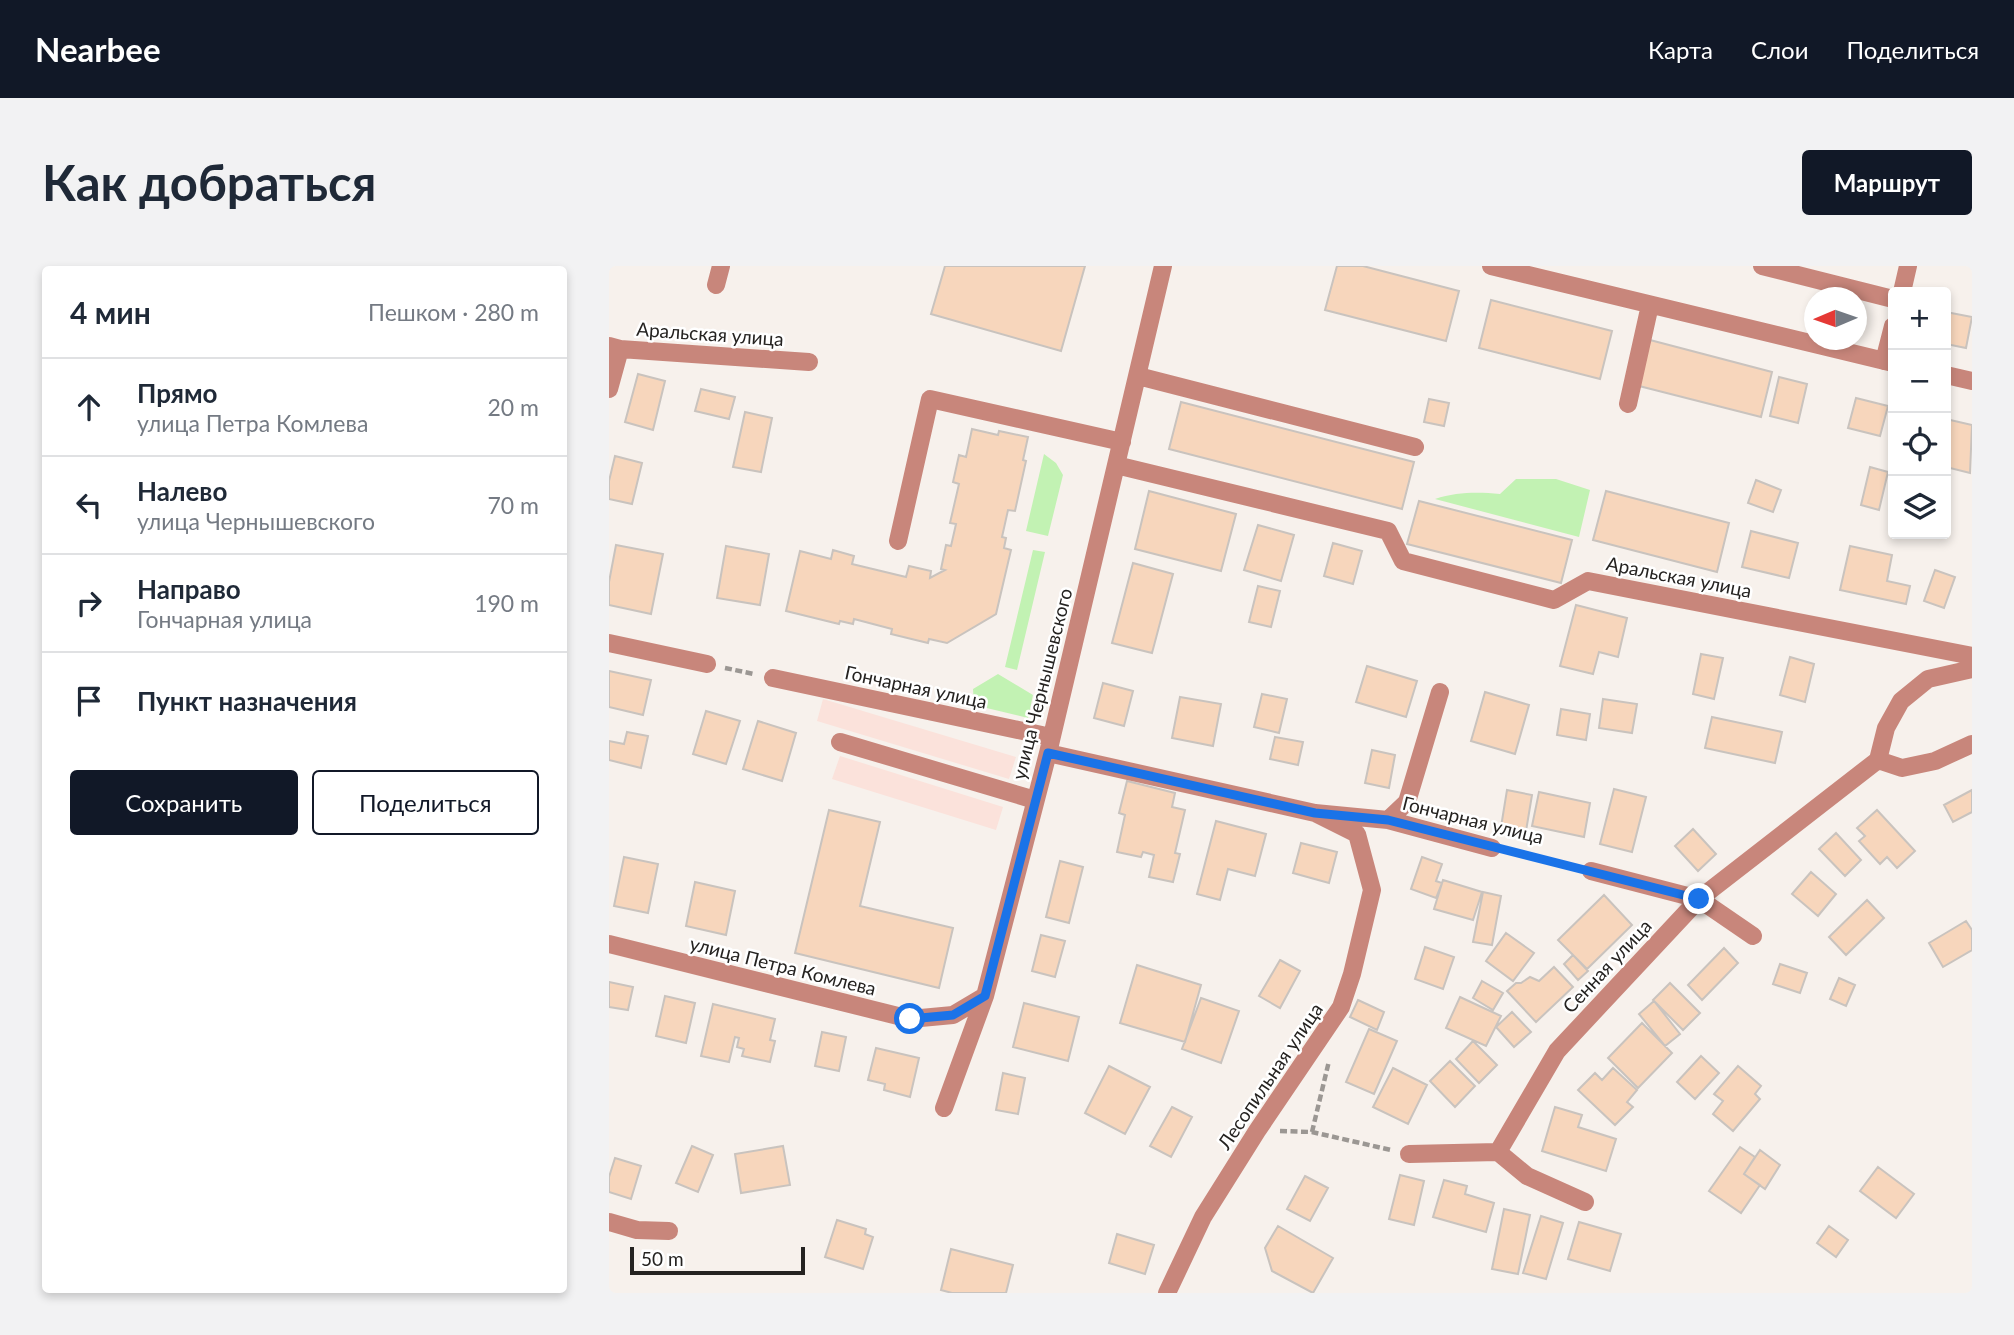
<!DOCTYPE html>
<html lang="ru">
<head>
<meta charset="utf-8">
<style>
	:root { --surface:#fff; --page:#f2f2f3; --text:#1f2937; --muted:#747a83; --line:#e0e1e3; --accent:#111827 }
	body { margin:0; font-family:Lato,sans-serif; background:var(--page); color:var(--text) }
	.controls { position:absolute; right:21px; top:21px; display:grid; overflow:hidden; border-radius:7px; box-shadow:0 4px 10px #0003 }
	.controls button { width:63px; height:63px; display:grid; place-items:center; padding:0; border:0; border-bottom:2px solid var(--line); background:var(--surface); color:var(--text); font:35px sans-serif }
	.compass { position:absolute; left:1195px; top:21px; width:63px; height:63px; border-radius:50%; background:var(--surface); box-shadow:0 4px 10px #0003; rotate:268deg }
	.scale { position:absolute; left:21px; bottom:18px; width:175px; box-sizing:border-box; padding-left:7px; border:4px solid #252321; border-top:0; font-size:19px; line-height:24px; white-space:nowrap; color:#252321; -webkit-text-stroke:5px #fff; paint-order:stroke }
	.stop { position:absolute; width:21px; height:21px; margin:-16px; border:5px solid #1a73e8; border-radius:50%; background:#fff }
	.stop.end { background:#1a73e8; border-color:#fff; box-shadow:0 2px 7px #0008 }
	.list { margin:0; padding:0; list-style:none }
	h2 { display:flex; justify-content:space-between; align-items:center; height:91px; margin:0; padding:0 28px; font-size:30px }
	h2 small { font-size:23px; font-weight:400; color:var(--muted) }
	.list li { display:grid; grid-template-columns:46px 1fr auto; gap:21px; align-items:center; box-sizing:border-box; height:98px; padding:0 28px; border-top:2px solid var(--line) }
	.list b { display:block; font-size:26px; white-space:nowrap }
	.list p { margin:0; font-size:23px; white-space:nowrap; color:var(--muted) }
	.list em { font-size:23px; font-style:normal; color:var(--muted) }
	.actions { display:flex; gap:14px; padding:21px 28px }
	.actions a { flex:1; padding:16px 0; border:2px solid var(--accent); border-radius:7px; text-align:center; font-size:24px; color:var(--accent) }
	.actions .main { background:var(--accent); color:#fff }
	.icon { flex:none; width:38px; height:38px; fill:none; stroke:currentColor; stroke-width:2; stroke-linecap:round; stroke-linejoin:round }
	.map { position:relative; flex:none; width:1363px; height:1027px; overflow:hidden; border-radius:7px }
	header { display:flex; align-items:center; gap:42px; box-sizing:border-box; height:98px; padding:0 35px; background:var(--accent); color:#fff }
	header strong { font-size:33px }
	nav { display:flex; gap:38px; margin-inline-start:auto; font-size:24px }
	.intro { display:flex; align-items:center; justify-content:space-between; box-sizing:border-box; height:168px; padding:0 42px }
	h1 { margin:0; font-size:49px }
	.button { padding:18px 32px; border-radius:7px; background:var(--accent); color:#fff; font-size:24px; font-weight:700 }
	main { display:flex; gap:42px; padding:0 42px }
	aside { flex:1; background:var(--surface); border-radius:7px; box-shadow:0 4px 10px #0003 }
	.map>svg:first-child { display:block }
</style>
</head>
<body>
<header>
<strong>Nearbee</strong>
<nav><a>Карта</a><a>Слои</a><a>Поделиться</a></nav>
</header>
<div class="intro"><h1>Как добраться</h1><a class="button">Маршрут</a></div>
<main>
<aside>
<h2>4 мин<small>Пешком · 280 m</small></h2>
<ul class="list">
<li><svg class="icon" aria-label="ahead" viewBox="0 0 24 24"><path d="M12 20V5M6 11l6-6 6 6"/></svg><div><b>Прямо</b><p>улица Петра Комлева</p></div><em>20 m</em></li>
<li><svg class="icon" aria-label="left" viewBox="0 0 24 24"><path d="M17 20v-9H6M10 6l-5 5 5 5"/></svg><div><b>Налево</b><p>улица Чернышевского</p></div><em>70 m</em></li>
<li><svg class="icon" aria-label="right" viewBox="0 0 24 24"><path d="M7 20v-9h11M14 6l5 5-5 5"/></svg><div><b>Направо</b><p>Гончарная улица</p></div><em>190 m</em></li>
<li><svg class="icon" aria-label="arrive" viewBox="0 0 24 24"><path d="M6 21V4h12l-3 4 3 4H6"/></svg><div><b>Пункт назначения</b></div></li>
</ul>
<div class="actions"><a class="main">Сохранить</a><a>Поделиться</a></div>
</aside>
<div class="map">
<svg width="1363" height="1027" viewBox="0 0 1363 1027">
	<rect width="100%" height="100%" fill="#f7f1ec"/>
	<path fill="#fbe2db" d="M214 433 407 491 400 513 208 455Z
		M231 490 394 541 387 564 223 513Z"/>
	<path fill="#c2f2b3" d="M435 188 447 197 454 209 439 270 417 265Z
		M907 213H947L981 224 970 271 826 233C848 226 868 226 891 228Z
		M424 284 436 286 408 404 396 401Z
		M389 408 424 429 419 452 365 439 364 423Z"/>
	<path fill="#f7d6bc" stroke="#c9c3be" stroke-width="2" d="M336 0H476L452 85 322 48Z
		M728 0H754L850 25 837 75 716 44Z
		M882 34 1003 65 991 113 870 82Z
		M1337 46 1363 51 1357 82 1337 78Z
		M1041 74 1163 106 1152 151 1030 120Z
		M29 108 56 115 44 164 16 156Z
		M1170 111 1198 118 1189 157 1161 150Z
		M92 123 126 131 120 153 86 145Z
		M1247 132 1279 140 1271 170 1239 162Z
		M820 133 840 137 835 160 815 156Z
		M572 136 805 196 793 243 560 183Z
		M136 146 163 152 152 206 124 201Z
		M1337 153 1363 159 1361 207 1337 201Z
		M363 163 389 169 390 165 419 171 414 194 417 195 406 245 399 244 393 271 397 272 395 282 402 284 387 348 338 377 320 373 319 377 282 368 283 363 245 353 244 358 231 355 230 358 177 345 191 285 222 293 224 284 245 290 243 298 297 311 300 300 322 305 321 312 336 304 332 303 337 279 342 280 347 258 341 257 350 218 344 216 350 189 357 191Z
		M6 190 33 197 23 238 0 233V215Z
		M1261 201 1279 206 1270 244 1252 239Z
		M1147 214 1172 224 1164 246 1139 237Z
		M540 225 627 248 612 305 526 283Z
		M997 225 1120 257 1108 306 984 274Z
		M810 235 963 274 952 317 798 278Z
		M649 259 685 269 672 315 635 304Z
		M1142 265 1189 277 1180 312 1133 301Z
		M724 277 753 285 744 318 715 310Z
		M7 279 54 288 42 348 0 339V316Z
		M117 280 160 288 151 339 108 332Z
		M1241 280 1283 289 1278 315 1301 320 1297 338 1231 324Z
		M524 297 564 308 543 387 503 377Z
		M1326 304 1346 311 1335 342 1315 335Z
		M649 320 671 325 662 361 640 356Z
		M967 339 1018 352 1009 391 990 386 984 408 951 400Z
		M1092 388 1114 392 1105 433 1084 428Z
		M1181 391 1205 398 1196 436 1171 429Z
		M758 400 808 415 797 451 747 436Z
		M0 405 42 414 34 449 0 441Z
		M494 417 524 425 515 460 485 452Z
		M876 426 920 439 906 488 862 475Z
		M653 428 678 433 670 467 645 461Z
		M571 431 612 438 604 480 563 472Z
		M994 433 1028 438 1023 467 990 462Z
		M952 443 981 448 977 474 948 469Z
		M97 445 131 455 117 498 84 488Z
		M1103 451 1173 466 1166 497 1096 482Z
		M149 455 187 467 173 515 134 503Z
		M18 466 39 470 32 502 0 494V475L15 478Z
		M666 471 694 476 689 499 661 493Z
		M763 484 786 489 780 522 756 517Z
		M518 515 566 527 563 541 576 544 566 587 571 588 564 616 540 611 545 589 534 586 532 591 508 586 516 549 510 547Z
		M1005 523 1037 531 1023 586 991 578Z
		M898 524 923 529 917 565 892 561Z
		M1363 524V546L1344 556 1335 539Z
		M930 526 981 537 975 571 923 560Z
		M220 544 271 556 251 640 344 662 330 722 186 687Z
		M1268 544 1306 585 1288 602 1278 591 1271 598 1250 575 1256 570 1248 562Z
		M607 555 657 568 646 610 619 603 611 634 588 628Z
		M1084 563 1107 588 1089 605 1066 580Z
		M1227 567 1252 594 1236 610 1210 583Z
		M692 577 728 586 720 617 684 607Z
		M15 591 49 598 39 647 5 640Z
		M813 591 833 598 827 615 833 617 827 632 802 623Z
		M451 595 474 601 460 657 437 651Z
		M1202 606 1227 628 1209 650 1183 628Z
		M834 614 873 626 864 654 825 643Z
		M86 616 126 625 117 669 77 660Z
		M874 626 892 630 883 679 864 676Z
		M995 629 1023 659 978 703 949 674Z
		M1258 634 1275 652 1237 689 1220 671Z
		M1357 655 1363 664V684L1334 701 1320 677Z
		M897 667 925 687 904 715 877 695Z
		M432 669 456 675 446 711 423 705Z
		M816 681 845 691 834 723 806 713Z
		M1115 682 1129 697 1093 734 1079 719Z
		M964 689 979 705 969 714 955 698Z
		M671 694 691 705 671 742 650 730Z
		M1171 698 1198 707 1191 727 1164 718Z
		M528 699 592 719 576 776 511 757Z
		M945 701 964 721 927 756 898 725 907 717H912L921 711 930 715Z
		M1230 712 1246 719 1237 740 1221 733Z
		M873 715 894 727 884 744 864 732Z
		M0 716 24 721 19 744 0 741Z
		M1061 717 1091 747 1074 764 1044 734Z
		M56 730 86 737 77 777 47 770Z
		M851 731 892 750 877 780 837 762Z
		M592 732 630 745 612 797 573 783Z
		M749 734 775 746 768 764 741 751Z
		M1045 735 1071 768 1056 780 1030 748Z
		M415 737 470 751 459 795 404 781Z
		M104 738 166 753 161 774 166 775 161 796 133 790 135 783 128 781 130 772 126 771 120 796 92 790Z
		M903 746 922 766 905 781 887 761Z
		M1033 757 1063 787 1029 822 999 792Z
		M760 763 788 775 765 828 737 816Z
		M213 766 237 771 230 805 206 800Z
		M864 775 888 799 870 817 847 793Z
		M267 782 310 792 301 831 275 824 276 818 259 814Z
		M1092 790 1110 807 1086 833 1068 816Z
		M841 795 866 820 846 841 821 815Z
		M500 800 541 821 516 868 476 847Z
		M1129 800 1152 820 1146 828 1151 833 1124 865 1104 848 1114 835 1105 828Z
		M784 802 818 819 799 858 764 841Z
		M1004 802 1028 824 1018 836 1024 841 1006 859 969 824 986 807 993 814Z
		M394 807 416 812 409 848 387 844Z
		M563 841 583 851 562 891 541 880Z
		M946 841 973 849 969 861 1007 873 997 905 933 885Z
		M83 880 104 889 89 926 67 917Z
		M174 880 181 919 132 927 126 888Z
		M1131 881 1146 891 1135 908 1151 919 1132 947 1100 925Z
		M1151 884 1171 899 1156 923 1135 908Z
		M6 892 32 900 22 933 0 926V911Z
		M1269 901 1305 928 1287 952 1251 925Z
		M791 909 815 915 805 959 780 953Z
		M696 910 719 922 701 955 678 943Z
		M835 914 858 920 856 928 885 937 877 966 824 951Z
		M895 943 921 949 909 1008 883 1003Z
		M932 950 954 957 937 1013 914 1007Z
		M228 954 257 963 256 968 264 971 254 1003 216 991Z
		M970 956 1012 968 1001 1005 959 993Z
		M669 960 724 992 704 1027 663 1005 656 982Z
		M1220 960 1239 974 1227 991 1208 977Z
		M508 968 545 979 536 1008 500 997Z
		M342 983 404 999 397 1027H343L332 1024Z"/>
	<g fill="none" stroke-linecap="round" stroke-linejoin="round">
		<path stroke="#9b9793" stroke-width="4.5" stroke-dasharray="7 3.5" stroke-linecap="butt" d="M116 402 145 408
			M901 586 964 601
			M671 865 703 866 782 884
			M703 866 720 795"/>
		<path stroke="#c8867b" stroke-width="18" d="M882 0 1284 97
			M1153 0 1284 33
			M107 19 112 0
			M1293 26 1299 0
			M0 80 11 83 200 96
			M1275 95 1284 60
			M1337 109 1363 115
			M529 110 806 181
			M0 123 11 83
			M1019 138 1041 39
			M507 199 779 265 794 295 945 334 979 315 1363 390
			M289 275 321 133 513 176
			M0 377 98 398
			M164 412 442 471
			M231 476 426 534
			M439 487 706 547 779 554 883 582
			M1269 494 1293 502 1326 495 1363 478
			M779 554 798 536 831 426
			M982 605 1090 633 1144 670
			M0 678 301 753 344 749 376 730
			M335 842 376 730 439 487 554 0
			M889 886 948 785 1090 633 1269 494 1277 462 1292 435 1319 413 1363 403
			M800 888 889 886 918 910 976 936
			M0 956 28 964 60 965
			M558 1027 594 951 648 865 732 741 743 708 763 624 748 568 706 547"/>
	</g>
	<g fill="none" stroke-linecap="round" stroke-linejoin="round">
		<path stroke="#1a73e8" stroke-width="9" d="M301 753 344 749 376 730 439 487 706 547 779 554 1090 633"/>
	</g>
	<g text-anchor="middle" stroke-width="5" stroke-linejoin="round" paint-order="stroke">
		<g font-size="19" fill="#252321" stroke="#fff">
			<text transform="translate(101 68) rotate(4)" y="7">Аральская улица</text>
			<text transform="translate(1070 311) rotate(11)" y="7">Аральская улица</text>
			<text transform="translate(433 418) rotate(-76)" y="7">улица Чернышевского</text>
			<text transform="translate(307 421) rotate(12)" y="7">Гончарная улица</text>
			<text transform="translate(864 554) rotate(14)" y="7">Гончарная улица</text>
			<text transform="translate(174 700) rotate(14)" y="7">улица Петра Комлева</text>
			<text transform="translate(998 700) rotate(-47)" y="7">Сенная улица</text>
			<text transform="translate(661 810) rotate(-56)" y="7">Лесопильная улица</text>
		</g>
	</g>
</svg>
<div class="controls">
<button>+</button>
<button>−</button>
<button><svg class="icon" aria-label="locate" viewBox="0 0 24 24"><circle cx="12" cy="12" r="6"/><path d="M12 2v4M12 18v4M2 12h4M18 12h4"/></svg></button>
<button><svg class="icon" aria-label="layers" viewBox="0 0 24 24"><path d="M12 4l9 5-9 5-9-5zM3 14l9 5 9-5"/></svg></button>
</div>
<svg class="compass" viewBox="-18 -18 36 36"><path d="M0-13l5 13h-10z" fill="#e53935"/><path d="M0 13l5-13h-10z" fill="#747a83"/></svg>
<div class="scale">50 m</div>
<div class="stop" style="left:301px;top:753px"></div>
<div class="stop end" style="left:1090px;top:633px"></div>
</div>
</main>
</body>
</html>
